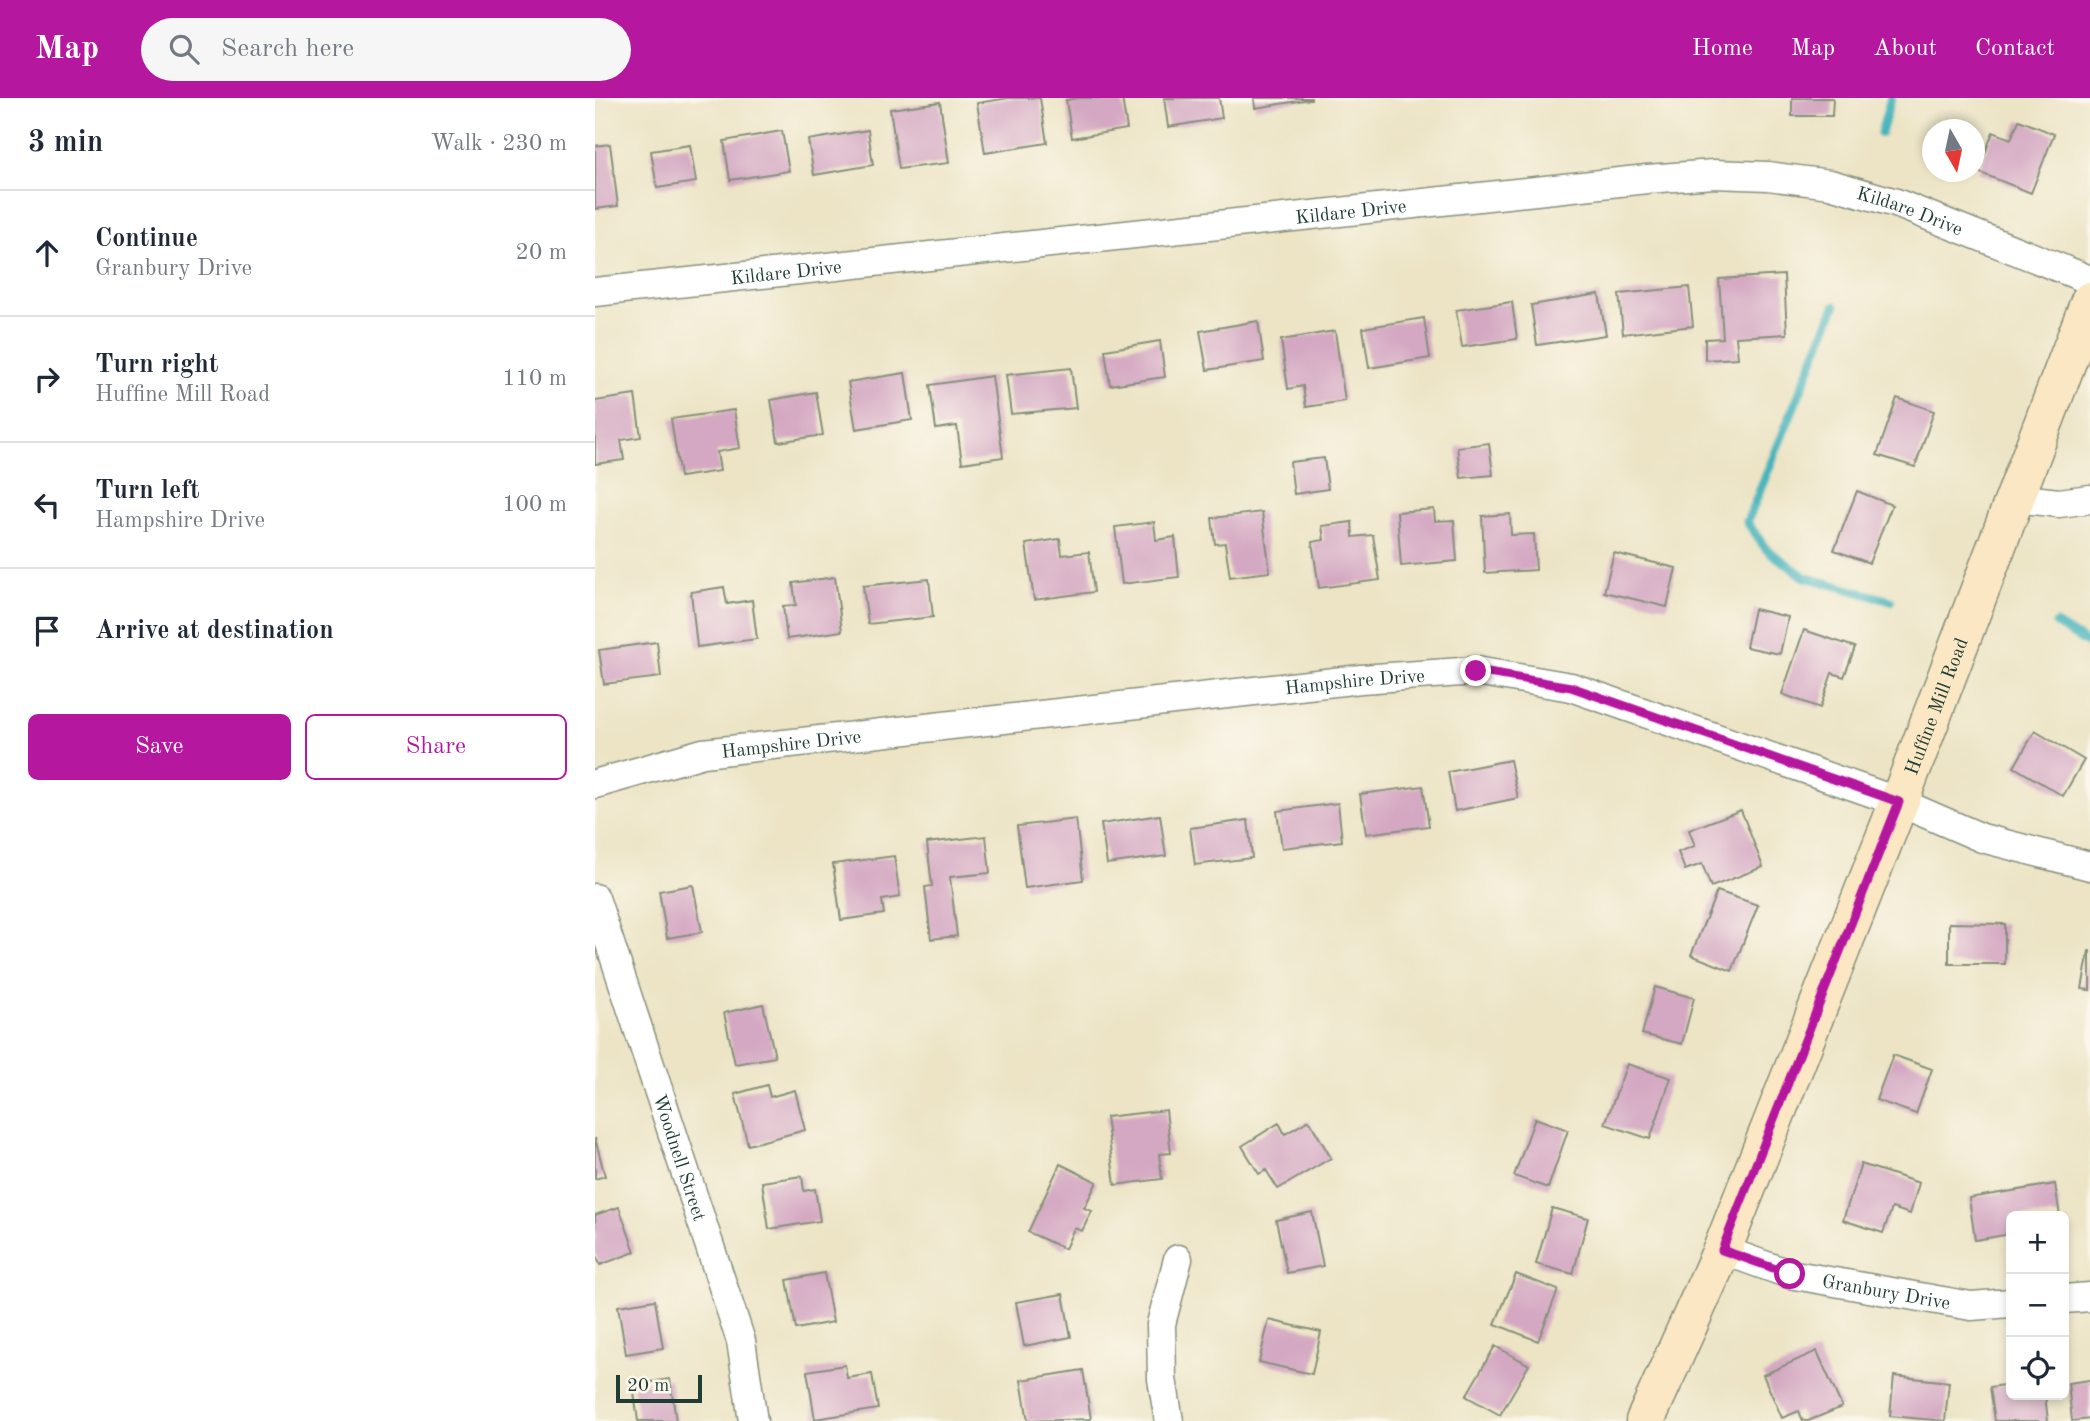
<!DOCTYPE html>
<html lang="en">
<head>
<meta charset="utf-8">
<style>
	:root { --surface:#fff; --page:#f6f6f7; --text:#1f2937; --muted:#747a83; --line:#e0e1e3; --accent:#b5179e }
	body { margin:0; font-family:"Old Standard TT",serif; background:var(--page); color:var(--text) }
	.controls { position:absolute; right:21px; bottom:21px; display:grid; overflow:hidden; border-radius:10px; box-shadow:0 4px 10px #0003 }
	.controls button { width:63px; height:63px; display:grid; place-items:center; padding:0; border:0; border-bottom:2px solid var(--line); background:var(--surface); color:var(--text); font:35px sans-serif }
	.compass { position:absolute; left:1327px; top:21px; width:63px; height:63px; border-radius:50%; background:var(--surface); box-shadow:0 4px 10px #0003; rotate:171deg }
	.scale { position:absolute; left:21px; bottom:18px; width:86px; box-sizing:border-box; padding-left:7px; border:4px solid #1f3d34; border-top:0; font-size:19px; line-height:24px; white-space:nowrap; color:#1f3d34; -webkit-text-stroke:5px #fbf7ec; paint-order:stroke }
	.stop { position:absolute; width:21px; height:21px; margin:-16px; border:5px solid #b5179e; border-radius:50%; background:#fff }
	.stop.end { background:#b5179e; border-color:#fff; box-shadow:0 2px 7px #0008 }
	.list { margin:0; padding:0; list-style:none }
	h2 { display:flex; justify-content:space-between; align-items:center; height:91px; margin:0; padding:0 28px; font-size:30px }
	h2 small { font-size:23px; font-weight:400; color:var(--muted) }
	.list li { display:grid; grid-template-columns:46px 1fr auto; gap:21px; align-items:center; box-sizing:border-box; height:126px; padding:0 28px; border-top:2px solid var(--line) }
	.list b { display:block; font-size:26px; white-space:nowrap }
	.list p { margin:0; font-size:23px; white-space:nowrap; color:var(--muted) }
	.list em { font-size:23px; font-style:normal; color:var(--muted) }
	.actions { display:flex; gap:14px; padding:21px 28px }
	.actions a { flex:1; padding:16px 0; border:2px solid var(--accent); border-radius:10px; text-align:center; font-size:24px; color:var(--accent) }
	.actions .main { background:var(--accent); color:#fff }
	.icon { flex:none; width:38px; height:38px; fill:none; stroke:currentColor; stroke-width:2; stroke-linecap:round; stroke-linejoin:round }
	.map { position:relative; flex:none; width:1495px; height:1323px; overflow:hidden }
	header { display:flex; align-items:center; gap:42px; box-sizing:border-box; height:98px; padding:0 35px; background:var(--accent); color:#fff }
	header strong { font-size:33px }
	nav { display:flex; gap:38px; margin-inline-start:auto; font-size:24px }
	.search { width:490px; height:63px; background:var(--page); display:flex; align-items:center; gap:18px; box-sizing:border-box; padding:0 24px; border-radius:38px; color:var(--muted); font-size:26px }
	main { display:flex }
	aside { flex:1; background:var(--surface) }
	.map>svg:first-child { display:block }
</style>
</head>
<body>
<header>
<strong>Map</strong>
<div class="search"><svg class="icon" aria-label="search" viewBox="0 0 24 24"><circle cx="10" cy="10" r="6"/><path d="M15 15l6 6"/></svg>Search here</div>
<nav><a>Home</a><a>Map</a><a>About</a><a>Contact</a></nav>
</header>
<main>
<aside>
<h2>3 min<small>Walk · 230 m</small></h2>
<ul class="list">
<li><svg class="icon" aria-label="ahead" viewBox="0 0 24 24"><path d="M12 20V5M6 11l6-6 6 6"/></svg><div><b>Continue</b><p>Granbury Drive</p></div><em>20 m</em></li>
<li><svg class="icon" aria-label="right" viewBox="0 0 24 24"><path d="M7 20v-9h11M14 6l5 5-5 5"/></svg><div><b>Turn right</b><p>Huffine Mill Road</p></div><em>110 m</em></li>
<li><svg class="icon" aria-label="left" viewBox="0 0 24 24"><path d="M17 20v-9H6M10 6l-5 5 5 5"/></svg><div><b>Turn left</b><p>Hampshire Drive</p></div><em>100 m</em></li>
<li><svg class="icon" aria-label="arrive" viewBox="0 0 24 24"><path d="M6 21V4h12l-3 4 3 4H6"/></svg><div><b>Arrive at destination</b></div></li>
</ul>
<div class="actions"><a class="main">Save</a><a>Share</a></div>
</aside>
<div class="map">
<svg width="1495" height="1323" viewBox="0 0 1495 1323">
	<rect width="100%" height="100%" fill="#fbf7ec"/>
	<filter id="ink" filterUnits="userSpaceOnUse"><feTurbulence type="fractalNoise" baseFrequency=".0143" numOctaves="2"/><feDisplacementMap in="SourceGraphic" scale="14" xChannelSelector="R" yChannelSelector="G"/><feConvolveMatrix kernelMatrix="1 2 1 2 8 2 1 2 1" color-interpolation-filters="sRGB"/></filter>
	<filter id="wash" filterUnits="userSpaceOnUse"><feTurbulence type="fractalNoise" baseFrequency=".00686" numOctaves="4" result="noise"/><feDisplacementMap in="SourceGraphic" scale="28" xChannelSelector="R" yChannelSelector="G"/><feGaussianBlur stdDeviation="1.57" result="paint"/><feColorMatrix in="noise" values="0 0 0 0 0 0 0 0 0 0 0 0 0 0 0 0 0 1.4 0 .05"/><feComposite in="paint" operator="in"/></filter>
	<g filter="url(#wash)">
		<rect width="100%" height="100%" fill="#ece4c5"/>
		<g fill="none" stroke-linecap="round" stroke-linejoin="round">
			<path stroke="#44b4bb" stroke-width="9" d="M1286 35 1296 0
				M1240 208 1152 424 1171 451 1210 479 1296 503
				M1461 526 1495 547"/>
		</g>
		<g id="blocks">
			<path fill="#d4a8c2" d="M414 0H445L452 45 390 55 382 5Z
				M484 0H527L532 31 477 40 471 2Z
				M569 0H624L627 20 573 29Z
				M659 0H716V1L660 10Z
				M1197 0H1238L1237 18H1197Z
				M345 4 354 65 304 71 295 11Z
				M1424 22 1459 36 1436 95 1383 74 1398 34 1416 41Z
				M273 32 278 67 219 77 213 42Z
				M187 33 194 73 135 82 129 43Z
				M15 46 23 108 0 111V48Z
				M95 47 101 84 62 90 56 53Z
				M1189 177 1192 236 1141 239 1143 260 1110 262V241L1128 240 1124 181Z
				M1094 189 1098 228 1028 236 1024 196Z
				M1004 196 1011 237 942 247 936 207Z
				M917 204 922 241 867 249 861 212Z
				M829 220 835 260 774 270 768 230Z
				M663 223 669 263 612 272 605 233Z
				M740 233 750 303 711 309 708 288 693 291 686 242Z
				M565 243 570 279 515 287 510 252Z
				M476 270 481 310 416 316 411 277Z
				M310 275 317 322 261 331 253 284Z
				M397 278 408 359 367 365 362 328 341 331 335 287Z
				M221 294 228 337 183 344 176 302Z
				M40 297 46 339 26 342 29 362 0 366V303Z
				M1302 300 1339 313 1320 369 1282 357Z
				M139 312 145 350 122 354 125 373 85 379 76 321Z
				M894 345 898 377 866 380 862 349Z
				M729 360 733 391 699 396 695 364Z
				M1262 393 1297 407 1274 465 1239 452Z
				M839 411 840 423 859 422 862 463 806 468 802 414Z
				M667 414 675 474 635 479 630 445 620 446 617 420Z
				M915 416 916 437 939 436 941 472 890 475 887 418Z
				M559 424 561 442 580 439 584 479 527 486 520 429Z
				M757 424 758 439 778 437 785 482 724 490 717 444 729 442 727 428Z
				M465 441 467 457 494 454 499 494 439 502 431 446Z
				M1019 455 1081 470 1072 509 1009 494Z
				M240 479 247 533 192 541 188 508 201 507 198 485Z
				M334 481 338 519 273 526 268 488Z
				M129 489 132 506 157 502 162 541 102 549 96 494Z
				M1159 511 1193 519 1185 556 1151 549Z
				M1209 532 1260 549 1249 579 1237 575 1225 610 1187 596Z
				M62 544 66 579 9 586 4 552Z
				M1440 633 1489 662 1468 698 1419 669Z
				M915 662 923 700 860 713 853 674Z
				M828 688 834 728 771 736 765 696Z
				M743 705 747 743 687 750 682 713Z
				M1146 712 1168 769 1116 789 1107 766 1090 772 1083 754 1100 748 1094 732Z
				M565 717 571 758 512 766 506 726Z
				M481 721 488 782 430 790 422 728Z
				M653 722 657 760 600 767 595 730Z
				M391 738 395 775 355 779 362 838 336 841 330 789 337 788 332 745Z
				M299 758 305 799 287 802 289 816 246 822 238 766Z
				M98 787 107 834 72 840 64 793Z
				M1122 793 1163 807 1137 873 1096 857Z
				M1354 825 1410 826V866H1354Z
				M1494 853H1495V892L1487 891Z
				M1060 889 1099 900 1087 946 1047 936Z
				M168 906 180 959 140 966 129 915Z
				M1298 957 1337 971 1321 1016 1281 1002Z
				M1032 966 1076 980 1055 1041 1010 1026Z
				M172 987 175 999 200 992 210 1032 153 1047 140 996Z
				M571 1012 576 1055 564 1056 567 1081 520 1087 511 1019Z
				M940 1020 973 1032 953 1090 919 1078Z
				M714 1022 736 1060 683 1091 671 1072 664 1076 647 1048 684 1025 690 1036Z
				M0 1040 10 1078 0 1081Z
				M465 1066 502 1084 489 1110 497 1113 487 1133 479 1130 470 1151 433 1134Z
				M1266 1066 1324 1085 1315 1116 1297 1110 1288 1135 1248 1122Z
				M207 1078 209 1093 220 1091 225 1123 174 1131 167 1084Z
				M1460 1086 1465 1118H1416V1136L1380 1142 1374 1100Z
				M24 1109 40 1154 5 1167 0 1155V1117Z
				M957 1110 993 1120 978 1176 941 1166Z
				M717 1114 728 1168 692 1175 681 1122Z
				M229 1175 238 1224 201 1231 192 1182Z
				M921 1176 963 1192 943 1243 900 1226Z
				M468 1196 476 1239 429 1248 421 1204Z
				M60 1202 68 1250 31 1256 23 1208Z
				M674 1222 726 1234 717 1276 664 1264Z
				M900 1248 934 1267 905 1317 871 1298Z
				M1222 1253 1247 1309 1213 1323H1208L1204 1313 1187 1320 1168 1277Z
				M250 1267 252 1280 277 1276 283 1311 220 1321 212 1273Z
				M488 1272 496 1321 433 1323 426 1282Z
				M1299 1278 1354 1284 1350 1323 1295 1318Z
				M75 1281 81 1323H43L38 1287Z
				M1495 1282V1321L1477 1323 1473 1285Z
				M1416 1286V1297H1450L1453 1323H1400L1395 1289Z"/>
		</g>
	</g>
	<g filter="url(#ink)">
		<use href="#blocks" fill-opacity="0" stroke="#86907c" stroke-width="2"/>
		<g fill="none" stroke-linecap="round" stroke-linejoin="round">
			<g stroke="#86907c" stroke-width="31">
				<g id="street">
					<path id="s1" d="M0 194 1052 81 1119 76 1173 78 1235 86 1301 105 1495 182"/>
					<path d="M1420 400 1464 405 1495 401"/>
					<path id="s2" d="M0 686 108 655 766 581 881 573 976 589 1304 704 1387 740 1495 768"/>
					<path id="s3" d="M0 800 146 1243 158 1323"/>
					<path id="s4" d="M1127 1152 1194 1176 1376 1208 1416 1205"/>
					<path d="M1469 1201 1495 1199"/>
					<path d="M574 1323 567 1281 566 1226 583 1161"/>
				</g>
			</g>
			<g stroke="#86907c" stroke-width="41">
				<g id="secondary">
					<path id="s5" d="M1050 1323 1127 1152 1304 704 1495 203"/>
				</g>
			</g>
			<use href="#street" stroke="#fff" stroke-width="28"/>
			<use href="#secondary" stroke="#fbe7c3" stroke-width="38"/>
		</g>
	</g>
	<g fill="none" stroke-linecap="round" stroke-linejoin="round" filter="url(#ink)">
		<path stroke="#b5179e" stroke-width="9" d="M881 573 976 589 1304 704 1127 1152 1195 1176"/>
	</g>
	<g text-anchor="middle" stroke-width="5" stroke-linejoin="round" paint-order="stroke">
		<g font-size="19" fill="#1f3d34" stroke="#fbf7ec">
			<text dy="7" stroke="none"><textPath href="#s1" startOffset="760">Kildare Drive</textPath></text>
			<text dy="7" stroke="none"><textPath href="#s1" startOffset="1326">Kildare Drive</textPath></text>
			<text dy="7" stroke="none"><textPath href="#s1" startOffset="192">Kildare Drive</textPath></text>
			<text dy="7" stroke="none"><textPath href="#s2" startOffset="768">Hampshire Drive</textPath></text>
			<text dy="7" stroke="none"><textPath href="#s5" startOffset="772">Huffine Mill Road</textPath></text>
			<text dy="7" stroke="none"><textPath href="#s2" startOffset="201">Hampshire Drive</textPath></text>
			<text dy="7" stroke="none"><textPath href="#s3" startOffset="273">Woodnell Street</textPath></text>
			<text dy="7" stroke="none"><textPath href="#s4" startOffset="170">Granbury Drive</textPath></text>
		</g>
	</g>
</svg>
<div class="controls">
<button>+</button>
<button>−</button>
<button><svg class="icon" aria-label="locate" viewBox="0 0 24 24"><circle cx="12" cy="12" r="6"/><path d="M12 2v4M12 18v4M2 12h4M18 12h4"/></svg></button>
</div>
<svg class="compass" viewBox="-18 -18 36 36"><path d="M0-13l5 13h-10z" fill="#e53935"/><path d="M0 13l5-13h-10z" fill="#747a83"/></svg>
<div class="scale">20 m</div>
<div class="stop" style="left:1195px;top:1176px"></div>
<div class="stop end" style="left:881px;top:573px"></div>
</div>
</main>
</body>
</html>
